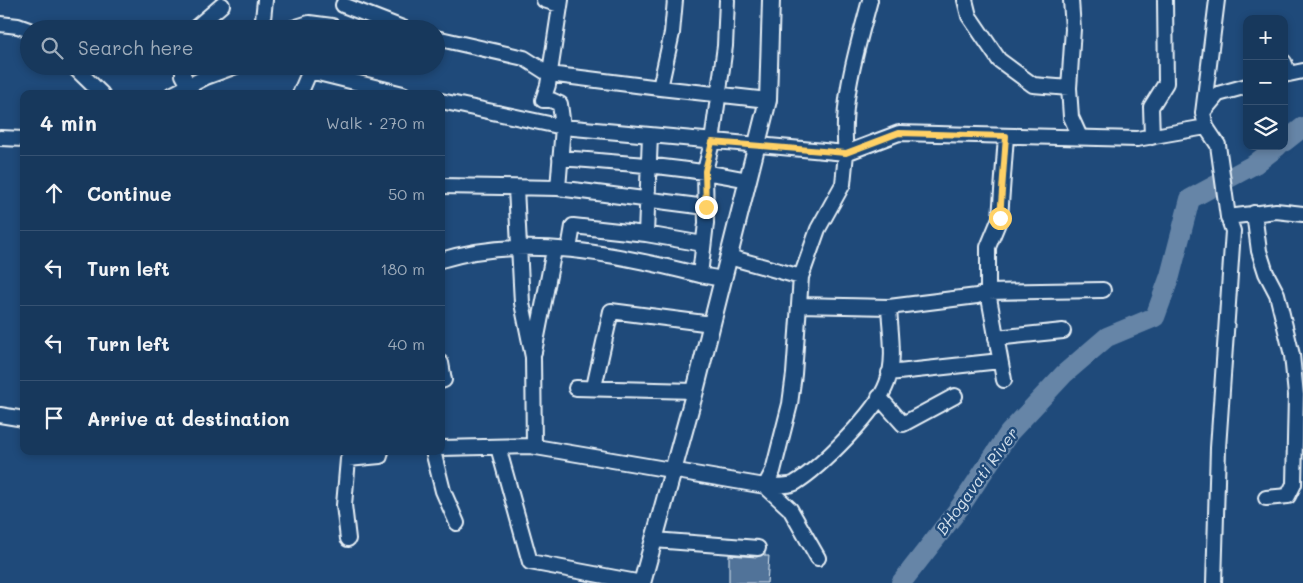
<!DOCTYPE html>
<html lang="en">
<head>
<meta charset="utf-8">
<style>
	:root { --surface:#17385c; --page:#203f62; --text:#f1f3f6; --muted:#9eacbb; --line:#365272 }
	body { margin:0; font-family:Mali,sans-serif; background:var(--page); color:var(--text) }
	.controls { position:absolute; right:15px; top:15px; display:grid; overflow:hidden; border-radius:10px; box-shadow:0 2px 8px #0003 }
	.controls button { width:45px; height:45px; display:grid; place-items:center; padding:0; border:0; border-bottom:1px solid var(--line); background:var(--surface); color:var(--text); font:25px sans-serif }
	.stop { position:absolute; width:15px; height:15px; margin:-11px; border:4px solid #ffd166; border-radius:50%; background:#fff }
	.stop.end { background:#ffd166; border-color:#fff; box-shadow:0 1px 5px #0008 }
	.list { margin:0; padding:0; list-style:none }
	h2 { display:flex; justify-content:space-between; align-items:center; height:65px; margin:0; padding:0 20px; font-size:21px }
	h2 small { font-size:16px; font-weight:400; color:var(--muted) }
	.list li { display:grid; grid-template-columns:32px 1fr auto; gap:15px; align-items:center; box-sizing:border-box; height:75px; padding:0 20px; border-top:1px solid var(--line) }
	.list b { display:block; font-size:19px; white-space:nowrap }
	.list em { font-size:16px; font-style:normal; color:var(--muted) }
	.icon { flex:none; width:28px; height:28px; fill:none; stroke:currentColor; stroke-width:2; stroke-linecap:round; stroke-linejoin:round }
	.map { position:relative; flex:none; width:1303px; height:583px; overflow:hidden }
	.search { position:absolute; background:var(--surface); box-shadow:0 2px 8px #0003; left:20px; top:20px; width:425px; height:55px; display:flex; align-items:center; gap:12px; box-sizing:border-box; padding:0 18px; border-radius:28px; color:var(--muted); font-size:19px }
	.panel { position:absolute; background:var(--surface); box-shadow:0 2px 8px #0003; left:20px; top:90px; width:425px; height:365px; border-radius:10px }
	.map>svg:first-child { display:block }
</style>
</head>
<body>
<div class="map">
<svg width="1303" height="583" viewBox="0 0 1303 583">
	<rect width="100%" height="100%" fill="#1f4a7a"/>
	<filter id="ink" filterUnits="userSpaceOnUse"><feTurbulence type="fractalNoise" baseFrequency=".02" numOctaves="2"/><feDisplacementMap in="SourceGraphic" scale="10" xChannelSelector="R" yChannelSelector="G"/><feConvolveMatrix kernelMatrix="1 2 1 2 8 2 1 2 1" color-interpolation-filters="sRGB"/></filter>
	<g filter="url(#ink)">
		<g fill="none" stroke-linecap="round" stroke-linejoin="round">
			<path stroke="#6685a7" stroke-width="20" d="M1284 142 1303 127
				M901 583 960 507 1009 433 1064 374 1107 337 1155 317 1170 276 1190 199 1255 164 1278 146"/>
		</g>
		<path fill="#517399" stroke="#e8f1f8" d="M765 553V556H769L767 583H729V555L757 557Z"/>
		<g fill="none" stroke-linecap="round" stroke-linejoin="round">
			<g stroke="#e8f1f8" stroke-width="18">
				<path id="minor" d="M544 0 560 5
					M561 0 548 85 543 100H551L560 104 563 127 846 153C840 102 857 49 870 0
					M675 0 672 33 660 88 768 100
					M965 0 969 16 999 60 1033 85 1069 88 1071 117 1080 137
					M343 5 405 29
					M0 24 18 26 29 30
					M194 29 222 5
					M262 29 265 0
					M290 29 309 23 332 26
					M436 38 524 58 549 74 660 88
					M1284 62 1289 74
					M73 66 102 94
					M183 66V75L189 86
					M310 71 403 94
					M1284 75 1303 71
					M1069 88 1073 29 1071 0
					M173 94 206 77 236 66
					M300 94 312 66
					M441 101 563 127 558 188
					M1203 112 1218 94 1247 86
					M1152 137 1151 107 1166 83 1165 0
					M0 138 24 139
					M560 158C624 163 686 167 748 180
					M441 186 558 188 706 207
					M516 188 522 303 533 357 534 446
					M1254 213 1259 251 1266 273 1277 294 1292 355 1296 395 1294 484 1288 496 1266 498
					M1228 217 1276 211 1303 214
					M646 234 650 135
					M569 249 573 226 646 234 703 244
					M729 257 801 277
					M441 260C525 234 617 254 700 275
					M723 279 700 275 706 223 705 171 712 142 725 46 727 0
					M889 307 977 296 988 292V247L1000 218 1006 136
					M996 338 1063 331
					M534 352 554 250
					M441 363 444 380 441 381
					M889 373 1000 361
					M1004 380 988 292 1103 290
					M594 387 611 311 712 324
					M576 388 695 391
					M879 397 903 424 955 396
					M0 415 24 419
					M498 447 530 562 642 583
					M441 448 530 446 765 486 773 471 790 404 794 374 801 277 818 229 843 184 846 153 899 133 1137 139 1206 127
					M433 451 443 491 457 523
					M765 486C773 485 788 487 795 483 821 467 877 411 887 383 896 360 890 331 889 307L800 305
					M765 486 790 509 818 558
					M348 539 344 505 348 459 380 456 381 451
					M654 540 758 548
					M1214 583 1218 448 1233 231 1228 217 1218 145 1206 127 1203 113 1217 0"/>
			</g>
			<g stroke="#e8f1f8" stroke-width="20">
				<path id="tertiary" d="M642 583 695 391 768 100 771 0"/>
			</g>
			<use href="#minor" stroke="#1f4a7a" stroke-width="14"/>
			<use href="#tertiary" stroke="#1f4a7a" stroke-width="16"/>
		</g>
	</g>
	<g fill="none" stroke-linecap="round" stroke-linejoin="round" filter="url(#ink)">
		<path stroke="#ffd166" stroke-width="6" d="M706 207 705 171 712 142 846 153 899 133 1006 136 1000 218"/>
	</g>
	<g text-anchor="middle" stroke-width="5" stroke-linejoin="round" paint-order="stroke">
		<g font-size="16" font-style="italic" fill="#d4e1ec" stroke="#1f4a7a">
			<text transform="translate(977 481) rotate(-54)" y="6">BHogavati River</text>
		</g>
	</g>
</svg>
<div class="controls">
<button>+</button>
<button>−</button>
<button><svg class="icon" aria-label="layers" viewBox="0 0 24 24"><path d="M12 4l9 5-9 5-9-5zM3 14l9 5 9-5"/></svg></button>
</div>
<div class="stop" style="left:1000px;top:218px"></div>
<div class="stop end" style="left:706px;top:207px"></div>
<div class="search"><svg class="icon" aria-label="search" viewBox="0 0 24 24"><circle cx="10" cy="10" r="6"/><path d="M15 15l6 6"/></svg>Search here</div>
<section class="panel">
<h2>4 min<small>Walk · 270 m</small></h2>
<ul class="list">
<li><svg class="icon" aria-label="ahead" viewBox="0 0 24 24"><path d="M12 20V5M6 11l6-6 6 6"/></svg><div><b>Continue</b></div><em>50 m</em></li>
<li><svg class="icon" aria-label="left" viewBox="0 0 24 24"><path d="M17 20v-9H6M10 6l-5 5 5 5"/></svg><div><b>Turn left</b></div><em>180 m</em></li>
<li><svg class="icon" aria-label="left" viewBox="0 0 24 24"><path d="M17 20v-9H6M10 6l-5 5 5 5"/></svg><div><b>Turn left</b></div><em>40 m</em></li>
<li><svg class="icon" aria-label="arrive" viewBox="0 0 24 24"><path d="M6 21V4h12l-3 4 3 4H6"/></svg><div><b>Arrive at destination</b></div></li>
</ul>
</section>
</div>
</body>
</html>
